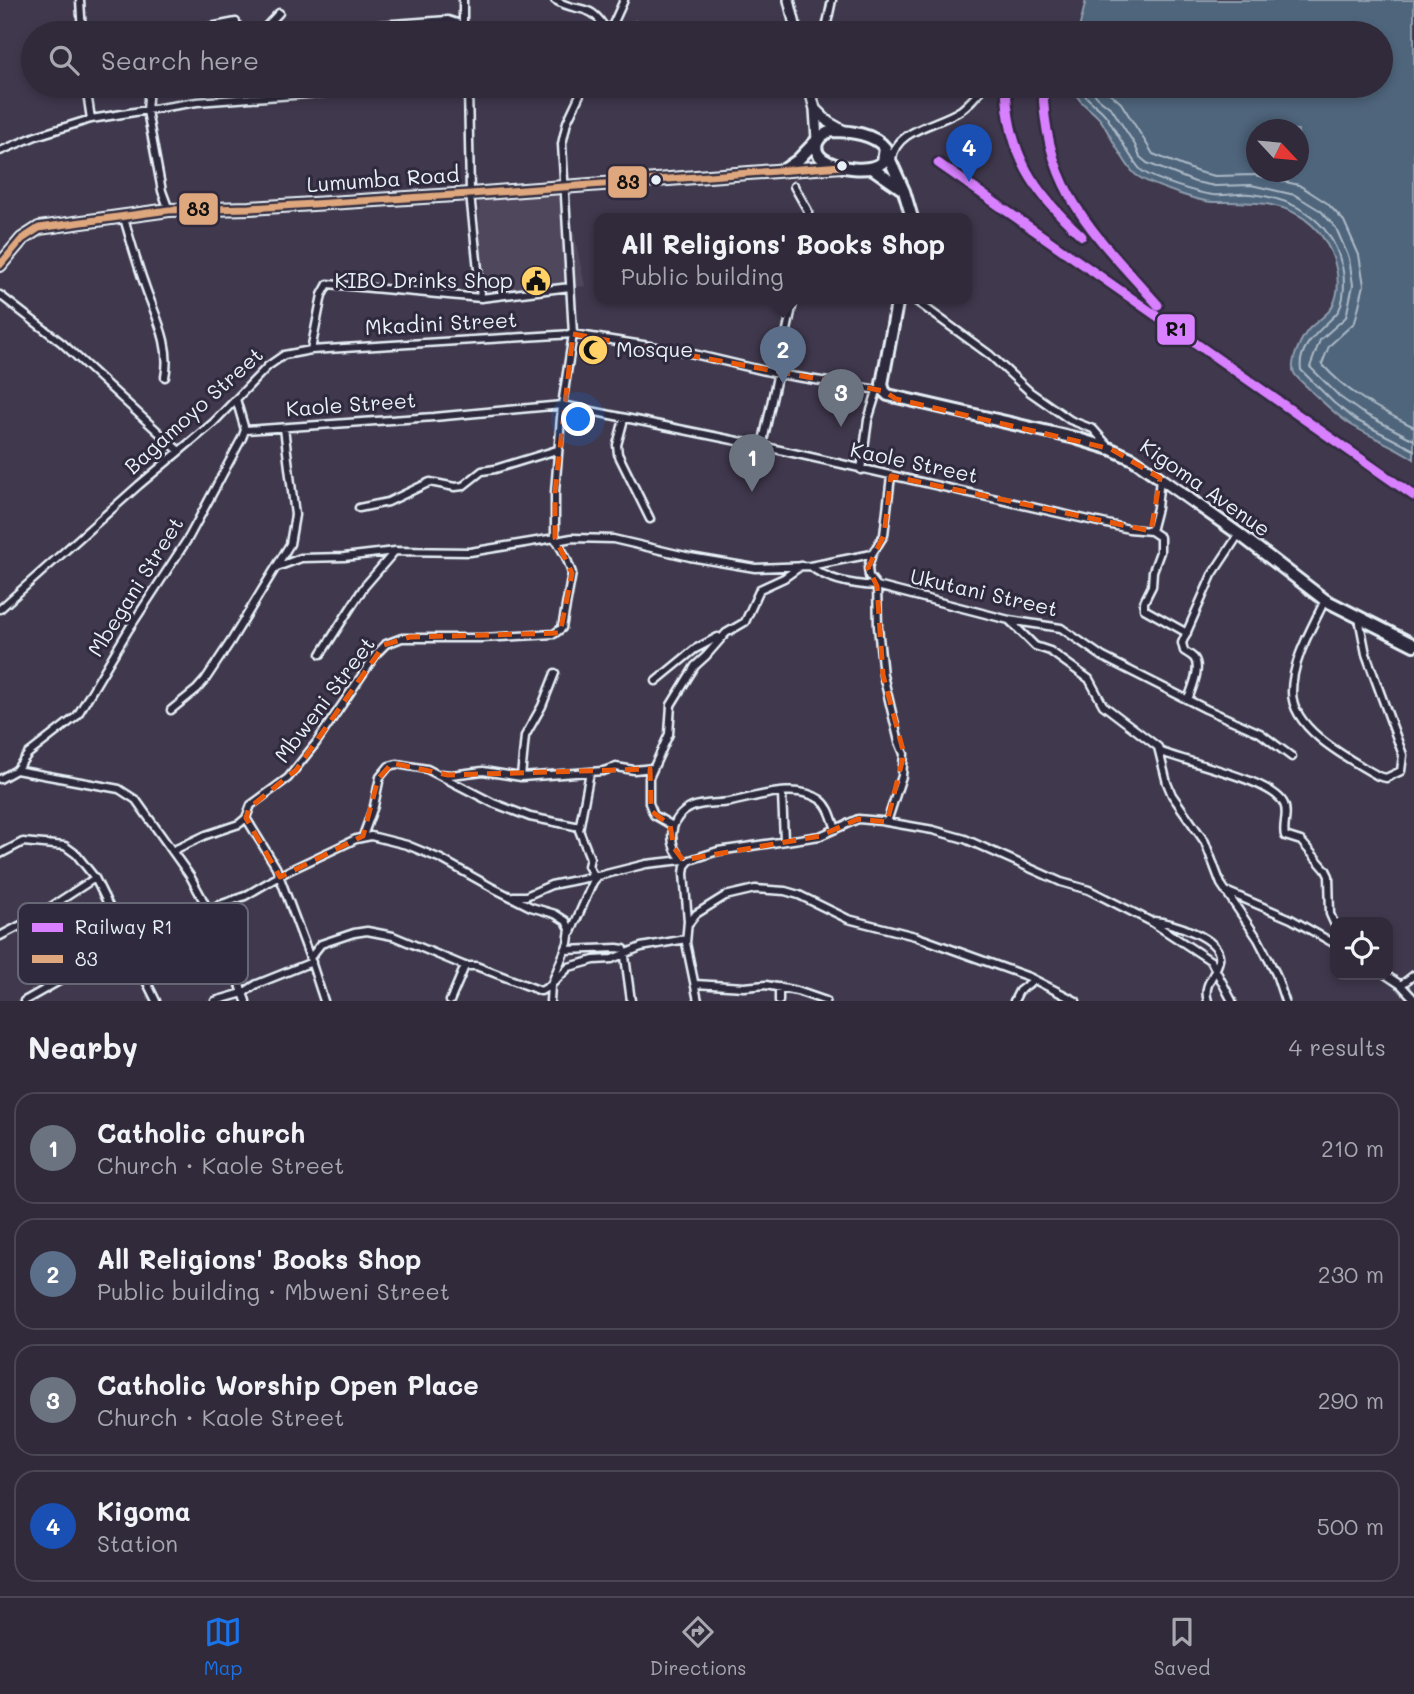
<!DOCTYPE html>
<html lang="en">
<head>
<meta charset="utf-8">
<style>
	:root { --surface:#302a3a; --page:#383242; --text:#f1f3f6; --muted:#a8a7af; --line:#4b4654; --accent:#1a73e8 }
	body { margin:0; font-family:Mali,sans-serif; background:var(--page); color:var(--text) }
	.controls { position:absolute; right:21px; bottom:21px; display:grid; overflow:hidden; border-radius:14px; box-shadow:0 4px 10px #0003 }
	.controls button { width:63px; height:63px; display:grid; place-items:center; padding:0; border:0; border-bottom:2px solid var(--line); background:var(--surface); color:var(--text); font:35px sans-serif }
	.compass { position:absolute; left:1246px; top:119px; width:63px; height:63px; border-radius:50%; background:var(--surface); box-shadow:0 4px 10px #0003; rotate:116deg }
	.you { position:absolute; left:579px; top:420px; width:24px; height:24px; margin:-18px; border:5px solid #fff; border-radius:50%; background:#1a73e8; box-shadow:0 0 0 10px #1a73e833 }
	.badge { display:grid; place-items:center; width:46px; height:46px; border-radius:50%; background:var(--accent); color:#fff; font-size:23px; font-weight:700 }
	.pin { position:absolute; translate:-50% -58px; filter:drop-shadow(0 2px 4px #0008) }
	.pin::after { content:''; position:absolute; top:37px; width:24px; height:21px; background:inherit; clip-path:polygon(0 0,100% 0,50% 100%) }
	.popup { position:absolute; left:594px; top:213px; width:378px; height:91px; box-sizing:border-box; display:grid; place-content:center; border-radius:14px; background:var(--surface); filter:drop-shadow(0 2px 5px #0005); font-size:23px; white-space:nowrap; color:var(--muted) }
	.popup b { font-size:26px; color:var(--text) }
	.popup::after { content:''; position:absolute; left:50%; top:100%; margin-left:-14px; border:14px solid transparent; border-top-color:var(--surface) }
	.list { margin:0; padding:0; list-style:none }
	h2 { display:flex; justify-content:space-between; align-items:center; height:91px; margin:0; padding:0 28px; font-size:30px }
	h2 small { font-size:23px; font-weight:400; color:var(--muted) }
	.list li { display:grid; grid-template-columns:46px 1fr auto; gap:21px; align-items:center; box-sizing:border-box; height:112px; margin:0 14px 14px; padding:0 14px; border:2px solid var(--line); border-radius:21px }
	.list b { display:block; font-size:26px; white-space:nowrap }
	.list p { margin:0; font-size:23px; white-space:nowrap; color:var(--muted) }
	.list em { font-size:23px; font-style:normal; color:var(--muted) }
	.icon { flex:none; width:38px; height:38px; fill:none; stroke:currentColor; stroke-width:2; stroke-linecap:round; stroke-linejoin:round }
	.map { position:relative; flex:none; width:1414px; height:1001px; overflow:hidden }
	.search { position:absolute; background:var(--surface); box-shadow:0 4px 10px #0003; left:21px; right:21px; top:21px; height:77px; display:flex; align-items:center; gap:18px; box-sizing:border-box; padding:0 24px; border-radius:38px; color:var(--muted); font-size:26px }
	.sheet { height:595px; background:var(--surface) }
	nav { display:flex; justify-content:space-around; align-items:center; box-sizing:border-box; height:98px; border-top:2px solid var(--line); background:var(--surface); font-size:19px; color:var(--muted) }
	nav a { display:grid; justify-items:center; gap:4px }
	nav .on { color:var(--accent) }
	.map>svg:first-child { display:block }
</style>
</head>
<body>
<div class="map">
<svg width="1414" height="1001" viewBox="0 0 1414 1001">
	<rect width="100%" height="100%" fill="#40384d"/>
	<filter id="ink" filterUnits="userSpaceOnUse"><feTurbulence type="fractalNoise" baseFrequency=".0143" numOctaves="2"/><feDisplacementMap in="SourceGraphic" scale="14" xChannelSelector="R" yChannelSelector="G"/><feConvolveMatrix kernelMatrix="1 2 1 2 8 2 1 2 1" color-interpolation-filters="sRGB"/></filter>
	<g filter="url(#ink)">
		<path fill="#4f465b" d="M564 183 585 286 481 300 479 195Z"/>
		<path fill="#50657b" stroke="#8d9dad" stroke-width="2" fill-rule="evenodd" d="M1086 0H1414V459C1395 446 1373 438 1353 426 1338 417 1325 404 1312 392 1307 386 1298 380 1294 373 1289 362 1302 337 1309 329 1315 322 1328 315 1332 307 1346 281 1332 243 1312 225 1286 200 1249 202 1216 202 1201 203 1148 184 1136 175 1126 167 1110 135 1102 122 1093 108 1077 105 1073 86H1381V33H1078ZM1256 130H1298V172H1256Z"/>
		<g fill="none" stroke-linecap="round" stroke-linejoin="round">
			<path stroke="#abb9c6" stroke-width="2" d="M1080 86C1085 101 1099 105 1107 117 1114 128 1134 165 1142 171 1156 180 1196 193 1213 195 1225 196 1238 193 1250 194 1293 198 1330 219 1341 263 1345 275 1346 304 1336 314 1322 329 1297 346 1301 370L1334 403 1356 420 1414 450
				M1089 86 1097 97 1112 109 1135 145 1140 157 1147 163 1195 182 1215 186 1251 185 1295 195 1321 211 1336 228 1349 258 1353 285 1346 317 1320 340 1310 367 1340 397 1361 412 1414 440
				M1102 86 1121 103 1153 154 1198 172 1215 176 1254 175 1299 185 1327 203 1344 221 1359 255 1364 285 1355 322 1329 346 1322 364C1348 394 1379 409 1414 427"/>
			<g stroke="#e8f1f8" stroke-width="11">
				<path id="street" d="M80 0 82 33
					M555 0C581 15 590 0 608 33
					M326 29 448 20 457 23 462 33
					M463 30V0
					M153 33 163 31H190L236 22
					M260 33 279 13
					M609 33 624 0
					M630 33 635 26
					M825 33 832 0
					M86 86 91 119
					M149 86 147 111 162 191 169 210
					M468 86 470 194 481 298
					M0 151 36 136 91 119 197 102 402 87 446 86
					M892 160C894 129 939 125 961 110 970 103 977 95 984 86
					M794 186 808 211V218
					M123 215C130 238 136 261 144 283 154 314 172 344 165 377
					M0 295 62 343 179 451
					M912 298 990 355 1030 392 1070 420 1093 429 1108 446
					M311 350 322 295 328 284 481 298 570 287
					M624 419 617 445 618 454 650 519
					M245 430 434 417 562 405 762 446 1129 529 1151 531 1160 537V552L1153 571 1152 586 1144 602V609L1187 633
					M762 446 794 298
					M861 470 868 420 877 391
					M891 476 884 535 872 554 868 568 869 576 877 586 1009 620 1061 628 1103 657 1206 709 1260 733 1292 757
					M359 508 388 502 430 482 455 487 463 486 482 471 495 469 557 450
					M1151 531 1157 508 1160 478
					M556 541 572 538 613 539 690 557 755 568 810 566 872 554
					M810 566C827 580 855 585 877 586L878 627 883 675 899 742 904 754 902 776 887 822
					M277 567 301 558 344 557 395 551 470 552 555 538
					M1325 600C1312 628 1292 660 1292 692 1292 730 1349 759 1378 776L1386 778 1401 771 1403 755 1366 654 1359 618
					M0 609 139 485 213 423 268 366 284 355 311 350 573 334 681 351 778 374 884 391
					M1009 620 1035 646 1050 651 1089 679 1103 705 1158 747 1167 783 1172 795 1205 842 1221 884 1258 939 1276 974 1285 1001
					M321 654 364 587 395 551
					M656 681 695 649 718 637
					M1188 700C1191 690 1202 668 1194 658 1191 655 1187 653 1184 651L1182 643 1212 575 1239 534
					M171 710 197 689 205 680 231 641 290 544 295 515 284 428
					M1159 751C1184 762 1274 780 1284 804 1289 814 1282 825 1285 836L1301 841 1326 870 1329 876 1330 914 1335 925
					M16 770 28 754 77 716 129 629 189 537 242 438 245 430 236 399
					M590 772 579 830 590 858 588 866 594 876
					M441 774 451 775 483 771 521 777 603 771 616 767 634 770 653 768
					M521 777 525 736 542 706 555 673
					M0 779 16 770 119 789 136 800 190 876 202 898 227 950 246 1001
					M782 794 784 840
					M246 818 276 867 310 958 324 1001
					M673 826 654 815 649 803V778L669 734 671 705 695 666 706 656 726 633 745 622 760 589 784 578 801 566
					M363 836 374 806 380 777 389 766 397 764 427 769 493 803 530 817 580 827
					M172 851 206 835 239 824 246 818 251 805 288 778 316 743 377 653 386 644 402 638H482L554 634 562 628 572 573 566 557 555 538V492L562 405 573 334 562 144 567 122 584 86
					M0 854 23 842 65 846 76 854 95 878 156 1001
					M683 860C666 844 669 817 692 807 704 802 718 804 730 802 757 797 796 782 821 800 830 807 832 819 836 829
					M1228 892 1291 919 1335 944
					M513 896H526L551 885 596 876
					M1154 921C1171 922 1223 938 1219 960 1216 976 1202 984 1208 1001
					M689 923 696 914 725 896 755 889 785 891 799 895 848 919 915 936 1029 977 1076 1001
					M571 932 593 882 598 876 646 864 683 860
					M0 936 29 921 95 878
					M565 950 617 948 624 949 631 1001
					M310 958 321 944 354 933 367 931 393 936 465 966H476L541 991 551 985 569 967 594 960 612 959 641 947 686 939
					M1386 975 1401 985 1414 999
					M695 984 744 987 766 985 797 991 826 1001
					M1401 985 1414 975
					M779 987V1001
					M24 1001 63 979 122 937 161 921 208 909 245 896 288 871 356 839 371 836 407 845 441 859 493 888 531 907 555 914 566 921 570 929 568 943 551 985 550 1001
					M215 1001 243 993 257 984 312 962
					M450 1001 465 966
					M698 1001 686 943 688 921 684 874 685 866 690 860 718 851 820 836 858 819 881 821 933 830 965 839 1061 882 1089 890 1150 921 1211 961 1232 1001
					M1014 1001 1019 991 1034 980"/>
			</g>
			<g stroke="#e8f1f8" stroke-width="14">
				<path id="secondary" d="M789 0 797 33
					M809 86 815 109 817 140
					M815 109 828 122 844 131"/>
			</g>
			<g stroke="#e8f1f8" stroke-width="16">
				<path id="primary" d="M833 131C849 131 875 134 885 148L883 162C871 173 837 169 823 159 809 149 819 133 833 131Z
					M885 149 904 191 912 218
					M872 168 902 189
					M785 169 798 160 817 140
					M0 265 22 239 39 228 169 210 250 208 470 194 842 166
					M898 298 882 384 884 391 888 395 1075 438 1111 449 1133 459 1239 534 1325 600 1414 645"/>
			</g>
			<use href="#street" stroke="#2f2a3d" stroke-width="6"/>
			<use href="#secondary" stroke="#2f2a3d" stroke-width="9"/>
			<use href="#primary" stroke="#2f2a3d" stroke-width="10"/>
			<g stroke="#2f2a3d" stroke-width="12">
				<path id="bus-1" d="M0 265 22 239 39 228 169 210 250 208 470 194 842 166"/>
			</g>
			<use href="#bus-1" stroke="#dfa77e" stroke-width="7"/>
			<g stroke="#2f2a3d" stroke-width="14">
				<path id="rail-1" d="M1006 86C1008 154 1033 192 1082 236
					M1043 86C1044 190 1093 232 1158 305
					M938 163 1414 496"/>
			</g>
			<use href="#rail-1" stroke="#d880ff" stroke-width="9"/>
		</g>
	</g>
	<path fill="none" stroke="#e8590c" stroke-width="5" stroke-dasharray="14 9" stroke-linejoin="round" d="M573 334 884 391 896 399 1111 449 1160 478 1151 531 891 476 884 535 868 568 877 586 883 675 904 754 887 822 858 819 820 836 683 860 674 848 670 825 651 811 650 769 448 775 392 763 378 779 363 836 280 877 246 818 249 808 296 770 384 645 410 637 560 633 572 573 555 538V492Z"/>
	<defs>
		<g id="civic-disc" transform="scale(1.575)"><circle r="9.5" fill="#ffd166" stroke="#2f2a3d"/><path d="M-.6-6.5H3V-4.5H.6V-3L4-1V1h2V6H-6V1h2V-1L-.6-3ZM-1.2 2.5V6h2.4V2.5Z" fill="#111"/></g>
		<g id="mosque-disc" transform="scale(1.575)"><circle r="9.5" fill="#ffd166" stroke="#2f2a3d"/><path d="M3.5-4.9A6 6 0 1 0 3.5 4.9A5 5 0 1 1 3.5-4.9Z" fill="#111"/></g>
	</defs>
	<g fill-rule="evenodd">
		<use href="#civic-disc" x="536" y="281"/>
		<use href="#mosque-disc" x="593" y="350"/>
	</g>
	<g fill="#e8f1f8" stroke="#2f2a3d" stroke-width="2.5">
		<circle cx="842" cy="166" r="6"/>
		<circle cx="656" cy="180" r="6"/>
	</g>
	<g text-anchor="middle" stroke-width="6" stroke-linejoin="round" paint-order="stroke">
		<g font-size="21" fill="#e8f1f8" stroke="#2f2a3d">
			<text transform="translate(383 180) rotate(-4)" y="7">Lumumba Road</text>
			<text transform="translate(441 324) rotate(-3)" y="7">Mkadini Street</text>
			<text transform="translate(351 405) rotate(-4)" y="7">Kaole Street</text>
			<text transform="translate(194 411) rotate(-42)" y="7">Bagamoyo Street</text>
			<text transform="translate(914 463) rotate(12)" y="7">Kaole Street</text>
			<text transform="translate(1205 488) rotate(35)" y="7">Kigoma Avenue</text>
			<text transform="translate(136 587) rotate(-58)" y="7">Mbegani Street</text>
			<text transform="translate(984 593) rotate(13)" y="7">Ukutani Street</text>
			<text transform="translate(325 700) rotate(-53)" y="7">Mbweni Street</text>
		</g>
		<g font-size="21" fill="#e8f1f8" stroke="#2f2a3d" text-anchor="end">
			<text x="513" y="288">KIBO Drinks Shop</text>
			<text x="616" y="357" text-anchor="start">Mosque</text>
		</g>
	</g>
	<rect x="18" y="903" width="230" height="81" rx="10" fill="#2f2a3d" stroke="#666675" stroke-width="2"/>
	<rect x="32" y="923" width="31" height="9" fill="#d880ff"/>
	<rect x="32" y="955" width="31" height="8" fill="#dfa77e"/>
	<g font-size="19" fill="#e8f1f8">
		<text x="75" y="934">Railway R1</text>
		<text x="75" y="966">83</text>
	</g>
	<g stroke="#2f2a3d" stroke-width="2.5">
		<rect x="607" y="165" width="41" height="34" rx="7" fill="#dfa77e"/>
		<rect x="178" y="192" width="41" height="34" rx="7" fill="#dfa77e"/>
		<rect x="1156" y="313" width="40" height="33" rx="7" fill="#d880ff"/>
	</g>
	<g font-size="19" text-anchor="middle" font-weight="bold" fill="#111">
		<text x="628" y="189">83</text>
		<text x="198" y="216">83</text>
		<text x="1176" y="336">R1</text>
	</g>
</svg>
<div class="controls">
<button><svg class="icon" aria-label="locate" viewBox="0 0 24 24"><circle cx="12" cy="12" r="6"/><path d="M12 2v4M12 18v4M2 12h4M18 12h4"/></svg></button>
</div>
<svg class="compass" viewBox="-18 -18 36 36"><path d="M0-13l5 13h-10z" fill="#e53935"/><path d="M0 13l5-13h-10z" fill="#a8a7af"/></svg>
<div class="you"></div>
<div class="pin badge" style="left:752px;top:492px;background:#6b7280">1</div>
<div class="pin badge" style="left:783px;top:384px;background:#5c6f8a">2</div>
<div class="popup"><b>All Religions' Books Shop</b>Public building</div>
<div class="pin badge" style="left:841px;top:427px;background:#6b7280">3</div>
<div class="pin badge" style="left:969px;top:182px;background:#1a4fb4">4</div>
<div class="search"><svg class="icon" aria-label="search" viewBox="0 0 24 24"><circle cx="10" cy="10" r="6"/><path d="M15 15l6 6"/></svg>Search here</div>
</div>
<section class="sheet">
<h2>Nearby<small>4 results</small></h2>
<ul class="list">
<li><span class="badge" style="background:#6b7280">1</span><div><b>Catholic church</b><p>Church · Kaole Street</p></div><em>210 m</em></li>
<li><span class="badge" style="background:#5c6f8a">2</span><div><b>All Religions' Books Shop</b><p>Public building · Mbweni Street</p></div><em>230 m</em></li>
<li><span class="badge" style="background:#6b7280">3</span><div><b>Catholic Worship Open Place</b><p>Church · Kaole Street</p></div><em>290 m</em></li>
<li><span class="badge" style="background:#1a4fb4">4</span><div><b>Kigoma</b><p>Station</p></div><em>500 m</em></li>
</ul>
</section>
<nav>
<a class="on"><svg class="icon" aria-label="map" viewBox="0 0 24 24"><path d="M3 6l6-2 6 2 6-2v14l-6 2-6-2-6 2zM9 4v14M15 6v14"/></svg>Map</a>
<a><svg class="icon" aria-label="directions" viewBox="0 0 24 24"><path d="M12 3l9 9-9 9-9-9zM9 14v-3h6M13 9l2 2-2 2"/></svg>Directions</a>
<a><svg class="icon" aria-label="saved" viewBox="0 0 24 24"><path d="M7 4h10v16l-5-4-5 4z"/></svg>Saved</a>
</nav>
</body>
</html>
